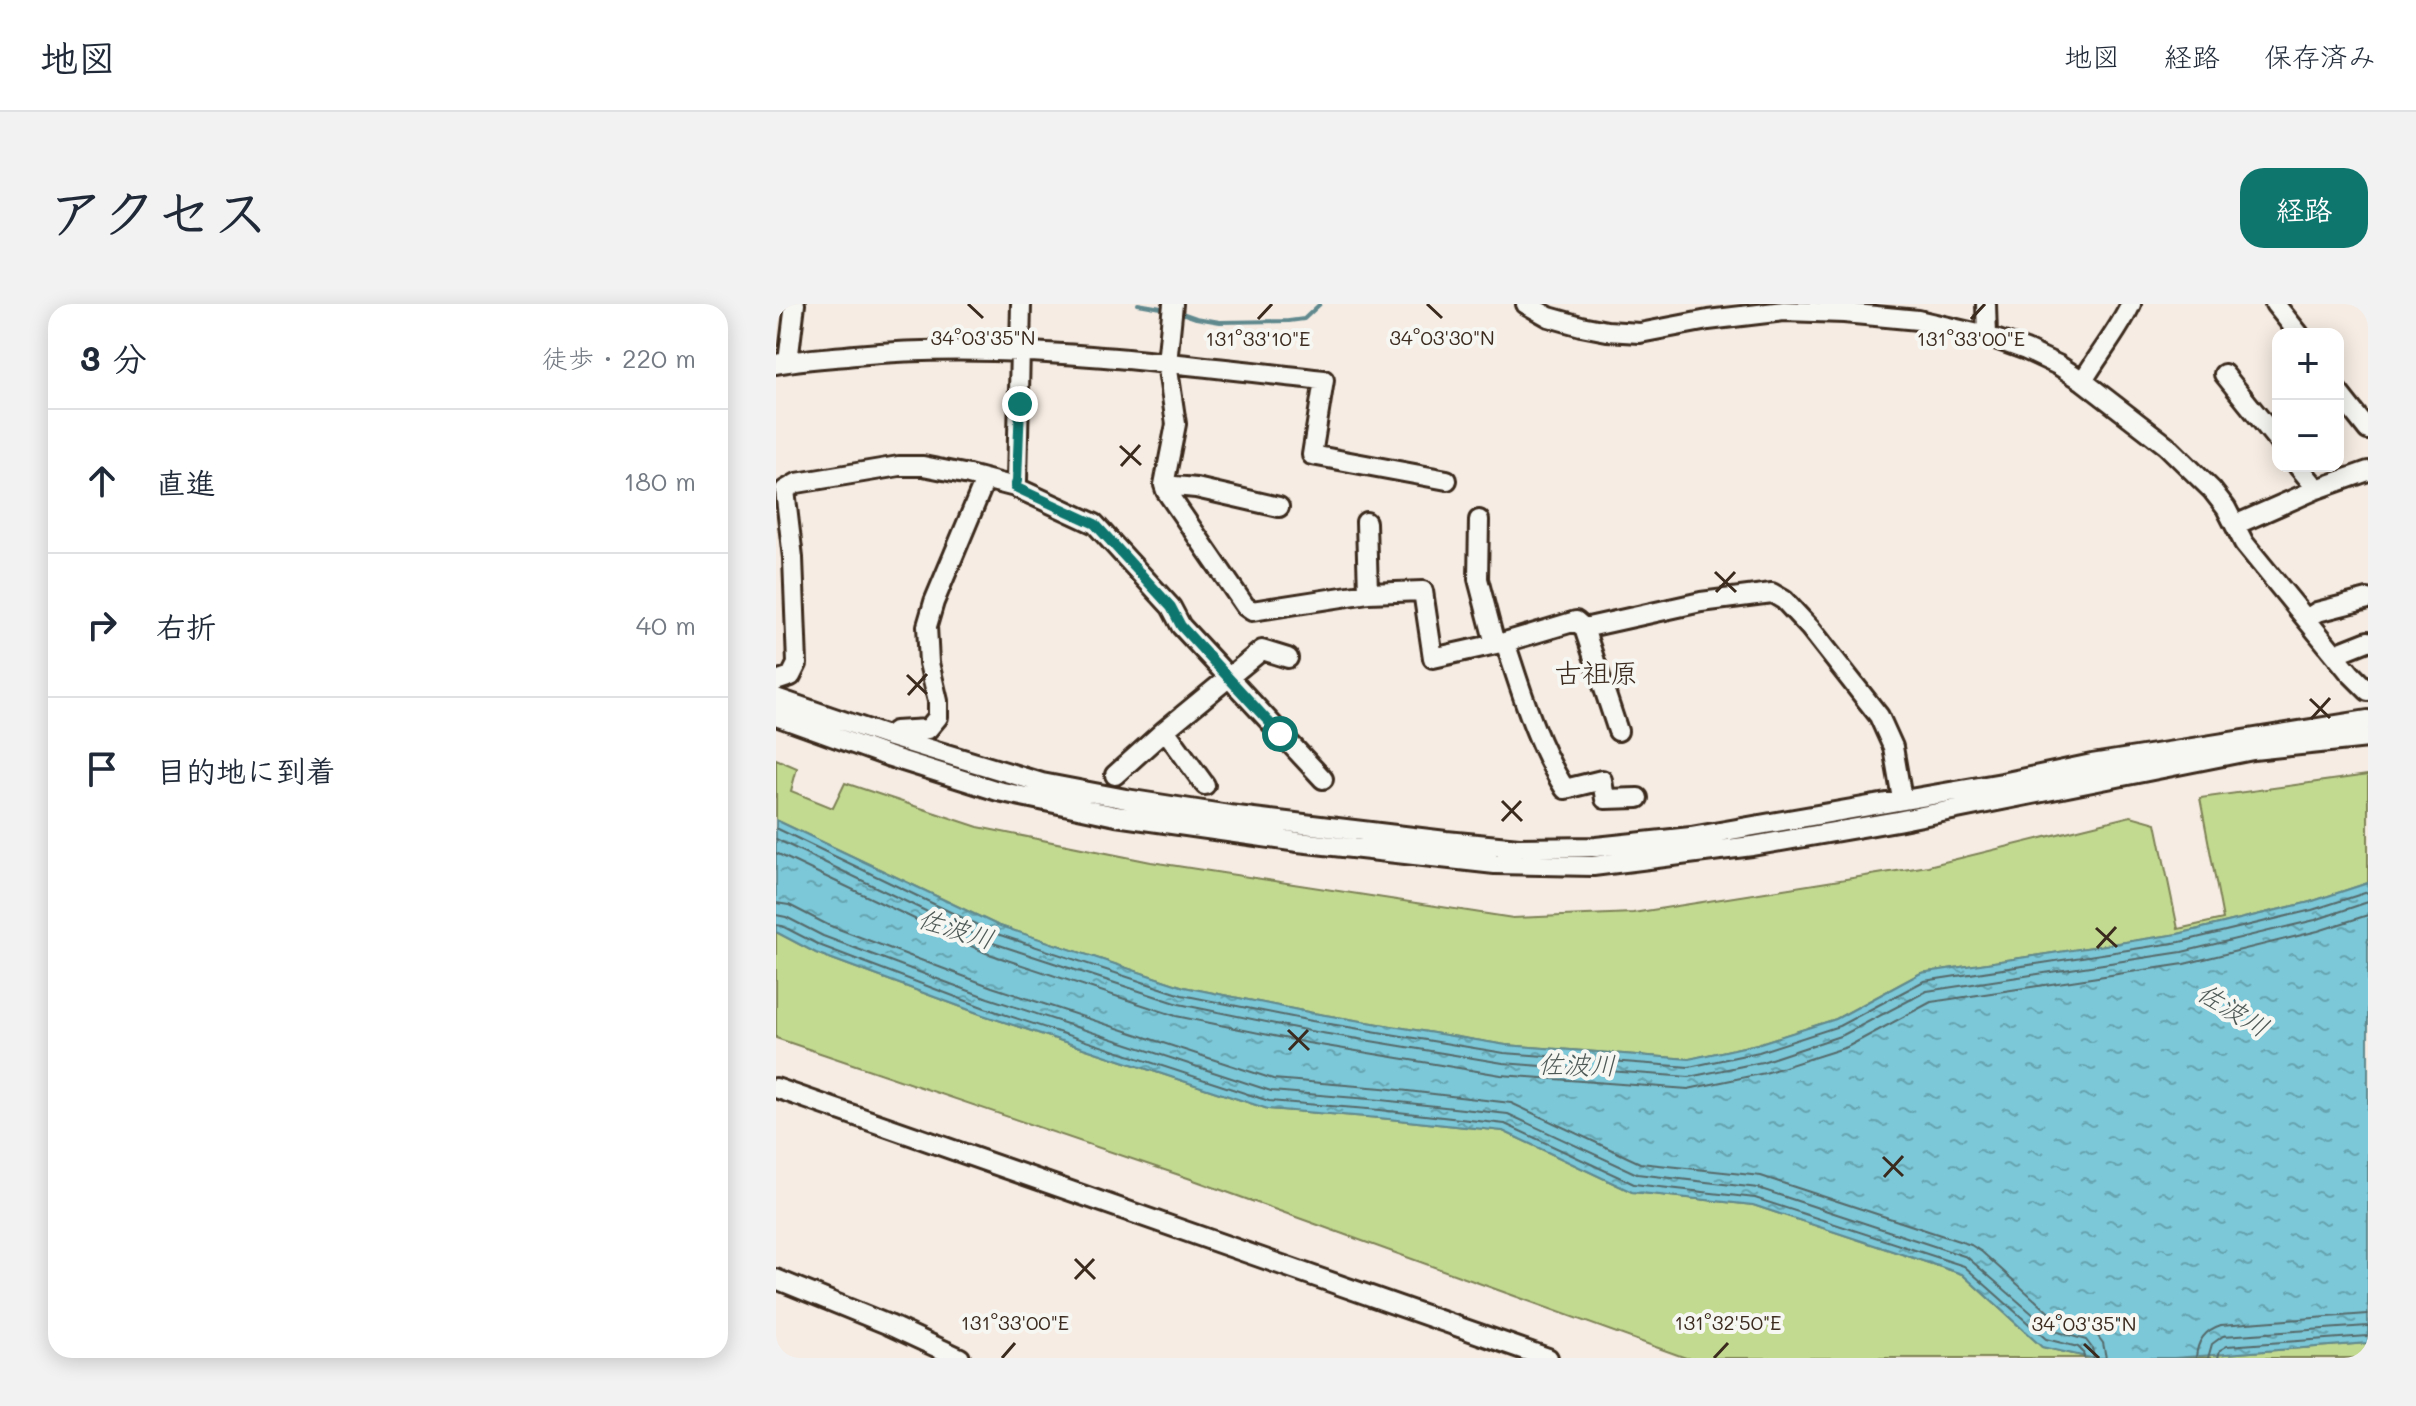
<!DOCTYPE html>
<html lang="ja">
<head>
<meta charset="utf-8">
<style>
	:root { --surface:#fff; --page:#f2f2f3; --text:#1f2937; --muted:#747a83; --line:#e0e1e3; --accent:#0f766e }
	body { margin:0; font-family:Mali,"Klee One",sans-serif; background:var(--page); color:var(--text) }
	.controls { position:absolute; right:24px; top:24px; display:grid; overflow:hidden; border-radius:16px; box-shadow:0 4px 20px #0003 }
	.controls button { width:72px; height:72px; display:grid; place-items:center; padding:0; border:0; border-bottom:2px solid var(--line); background:var(--surface); color:var(--text); font:40px sans-serif }
	.stop { position:absolute; width:24px; height:24px; margin:-18px; border:6px solid #0f766e; border-radius:50%; background:#fff }
	.stop.end { background:#0f766e; border-color:#fff; box-shadow:0 2px 8px #0008 }
	.list { margin:0; padding:0; list-style:none }
	h2 { display:flex; justify-content:space-between; align-items:center; height:104px; margin:0; padding:0 32px; font-size:34px }
	h2 small { font-size:26px; font-weight:400; color:var(--muted) }
	.list li { display:grid; grid-template-columns:52px 1fr auto; gap:24px; align-items:center; box-sizing:border-box; height:144px; padding:0 32px; border-top:2px solid var(--line) }
	.list b { display:block; font-size:30px; white-space:nowrap }
	.list em { font-size:26px; font-style:normal; color:var(--muted) }
	.icon { flex:none; width:44px; height:44px; fill:none; stroke:currentColor; stroke-width:2; stroke-linecap:round; stroke-linejoin:round }
	.map { position:relative; flex:none; width:1592px; height:1054px; overflow:hidden; border-radius:24px }
	header { display:flex; align-items:center; gap:48px; box-sizing:border-box; height:112px; padding:0 40px; background:var(--surface); border-bottom:2px solid var(--line) }
	header strong { font-size:38px }
	nav { display:flex; gap:44px; margin-inline-start:auto; font-size:28px }
	.intro { display:flex; align-items:center; justify-content:space-between; box-sizing:border-box; height:192px; padding:0 48px }
	h1 { margin:0; font-size:56px }
	.button { padding:20px 36px; border-radius:24px; background:var(--accent); color:#fff; font-size:28px; font-weight:700 }
	main { display:flex; gap:48px; padding:0 48px }
	aside { flex:1; background:var(--surface); border-radius:24px; box-shadow:0 4px 20px #0003 }
	.map>svg:first-child { display:block }
</style>
</head>
<body>
<header>
<strong>地図</strong>
<nav><a>地図</a><a>経路</a><a>保存済み</a></nav>
</header>
<div class="intro"><h1>アクセス</h1><a class="button">経路</a></div>
<main>
<aside>
<h2>3 分<small>徒歩 · 220 m</small></h2>
<ul class="list">
<li><svg class="icon" aria-label="ahead" viewBox="0 0 24 24"><path d="M12 20V5M6 11l6-6 6 6"/></svg><div><b>直進</b></div><em>180 m</em></li>
<li><svg class="icon" aria-label="right" viewBox="0 0 24 24"><path d="M7 20v-9h11M14 6l5 5-5 5"/></svg><div><b>右折</b></div><em>40 m</em></li>
<li><svg class="icon" aria-label="arrive" viewBox="0 0 24 24"><path d="M6 21V4h12l-3 4 3 4H6"/></svg><div><b>目的地に到着</b></div></li>
</ul>
</aside>
<div class="map">
<svg width="1592" height="1054" viewBox="0 0 1592 1054">
	<defs>
		<pattern id="water-ripples" width="26" height="14" patternUnits="userSpaceOnUse" patternTransform="scale(2)"><rect width="26" height="14" fill="#7bc8d9"/><path d="M2 4q2-2 4 0t4 0M15 11q2-2 4 0t4 0" fill="none" stroke="#66a3af"/></pattern>
	</defs>
	<rect width="100%" height="100%" fill="#f6ece3"/>
	<filter id="ink" filterUnits="userSpaceOnUse"><feTurbulence type="fractalNoise" baseFrequency=".0125" numOctaves="2"/><feDisplacementMap in="SourceGraphic" scale="16" xChannelSelector="R" yChannelSelector="G"/><feConvolveMatrix kernelMatrix="1 2 1 2 8 2 1 2 1" color-interpolation-filters="sRGB"/></filter>
	<g filter="url(#ink)">
		<path fill="#c2da90" stroke="#7e8257" stroke-width="2" d="M0 455 21 464 15 487 57 504 69 479 202 523 375 558 737 614 857 609 1152 562 1355 512 1380 519 1402 625 1447 615 1424 494 1592 471V579L1534 598 1402 630 1145 669 1060 715 981 740 914 755 730 741 537 709 408 683 221 621 0 516Z
			M0 628 40 649 207 711 492 805 603 814 727 827 856 888 977 901 1186 970 1266 1043 1315 1054H910L412 874 0 734Z
			M1592 1039V1054H1398Z"/>
		<path fill="url(#water-ripples)" stroke="#61898e" stroke-width="2" d="M0 516 221 621 408 683 537 709 730 741 913 755 981 740 1060 715 1145 669 1402 630 1534 598 1592 579V1039L1398 1054H1315L1266 1043 1186 970 977 901 856 888 727 827 603 814 492 805 207 711 40 649 0 628Z"/>
		<g fill="none" stroke-linecap="round" stroke-linejoin="round">
			<path stroke="#556969" stroke-width="2" d="M0 524 218 629 406 691 536 717 728 749 913 763 983 748 1063 722 1148 677 1404 638 1536 606 1592 588
				M0 535 214 638 403 700 534 727 727 759 913 773 986 758 1067 731 1151 687 1406 648 1539 616 1592 598
				M0 549 210 649 400 712 532 739 725 771 912 785 989 769 1071 743 1155 698 1408 660 1542 627 1592 611
				M0 599 13 601 52 621 216 683 497 775 606 784 735 799 864 859 985 872 1195 941 1206 948 1280 1015 1306 1021 1318 1027 1327 1039 1330 1054
				M0 611 10 613 47 632 212 694 495 787 605 796 732 810 861 870 982 884 1191 953 1275 1026 1310 1036 1316 1044 1318 1054
				M0 621 6 622 43 641 209 704 493 797 604 806 729 820 858 880 979 894 1188 962 1270 1035 1302 1043 1307 1048 1308 1054
				M1420 1054C1421 1037 1429 1026 1445 1021L1592 1010
				M1432 1054 1436 1040 1447 1032 1592 1022
				M1442 1054 1444 1046 1451 1042 1592 1032"/>
			<path stroke="#61898e" stroke-width="4" d="M362 0 391 5
				M400 7 420 14 444 18 513 17 528 15 544 0"/>
			<g stroke="#3b2a1e" stroke-width="24">
				<path id="minor" d="M397 0 391 59 400 120 388 181 390 187 469 302 476 307 592 289 647 287 657 354 729 338 800 317 808 324 842 427
					M750 0 773 13 805 22 831 27 864 29 932 16 1008 7 1068 9 1142 16 1211 32 1250 46 1282 61 1307 77 1390 141 1436 186 1450 204 1468 239 1574 369 1592 387
					M1210 0 1211 32
					M1499 0 1523 30
					M12 58 19 0
					M0 60C26 55 53 54 79 51 235 37 393 59 548 76L536 151 671 176
					M1448 70 1502 137
					M1307 77C1322 51 1342 28 1355 0
					M1562 88 1592 126
					M1522 162 1541 185
					M388 181 420 184 503 203
					M239 183 241 177 245 0
					M703 216 702 275 719 340
					M590 218 592 289
					M1459 221 1541 185 1592 167
					M1530 315 1541 308 1592 295
					M808 324 925 298 996 289 1008 296 1034 324 1103 412 1117 443 1126 495
					M729 338C746 389 760 439 789 485L826 476 829 495 862 494
					M1559 350 1592 337
					M0 377 15 372 21 360 17 254 9 186 21 179 123 162H147L193 171 239 183 319 220 395 303 405 322 547 475
					M0 394 111 432 266 479 350 495 453 511 670 537 743 544 820 543 915 533 1226 479 1316 460 1592 416
					M0 412 111 452 222 487 340 512 522 538 719 560 817 562 976 542 1121 517 1477 446 1592 434
					M389 426 429 481
					M114 431 119 427 152 425 162 413V397L153 359 151 322 158 298 209 176
					M339 471 389 426 486 346 512 354
					M0 784 772 1054
					M0 975 113 1021 184 1054"/>
			</g>
			<use href="#minor" stroke="#f6f6f2" stroke-width="18"/>
		</g>
	</g>
	<g fill="none" stroke-linecap="round" stroke-linejoin="round" filter="url(#ink)">
		<path stroke="#0f766e" stroke-width="10" d="M244 100 241 177 239 183 319 220 395 303 405 322 504 430"/>
	</g>
	<path fill="none" stroke="#3b2a1e" stroke-width="3" d="M192 0 207 14M651 0 666 14M482 15 496 0M1195 15 1209 0M344 142 365 161M345 162 364 141M939 268 960 288M940 288 959 268M131 371 151 390M132 391 151 370M1534 395 1554 414M1535 415 1554 394M726 497 746 517M726 517 745 497M1320 624 1341 643M1321 644 1340 623M512 726 533 746M513 746 532 726M1107 853 1127 872M1108 873 1127 852M299 955 319 975M299 975 318 955M1308 1040 1323 1054M226 1054 239 1039M938 1054 952 1039"/>
	<g text-anchor="middle" stroke-width="8" stroke-linejoin="round" paint-order="stroke">
		<g font-size="26" font-style="italic" fill="#4e5956" stroke="#f6f6f2">
			<text transform="translate(180 625) rotate(17)" y="9">佐波川</text>
			<text transform="translate(1457 706) rotate(31)" y="9">佐波川</text>
			<text transform="translate(801 761) rotate(1)" y="9">佐波川</text>
		</g>
		<g font-size="28" fill="#3b2a1e" stroke="#f6f6f2">
			<text x="820" y="379">古祖原</text>
		</g>
	</g>
	<g font-size="20" text-anchor="middle" fill="#3b2a1e" stroke="#f6f6f2" stroke-width="8" stroke-linejoin="round" paint-order="stroke">
		<text x="207" y="41">34°03'35"N</text>
		<text x="666" y="41">34°03'30"N</text>
		<text x="482" y="42">131°33'10"E</text>
		<text x="1195" y="42">131°33'00"E</text>
		<text x="239" y="1026">131°33'00"E</text>
		<text x="952" y="1026">131°32'50"E</text>
		<text x="1308" y="1027">34°03'35"N</text>
	</g>
</svg>
<div class="controls">
<button>+</button>
<button>−</button>
</div>
<div class="stop" style="left:504px;top:430px"></div>
<div class="stop end" style="left:244px;top:100px"></div>
</div>
</main>
</body>
</html>
